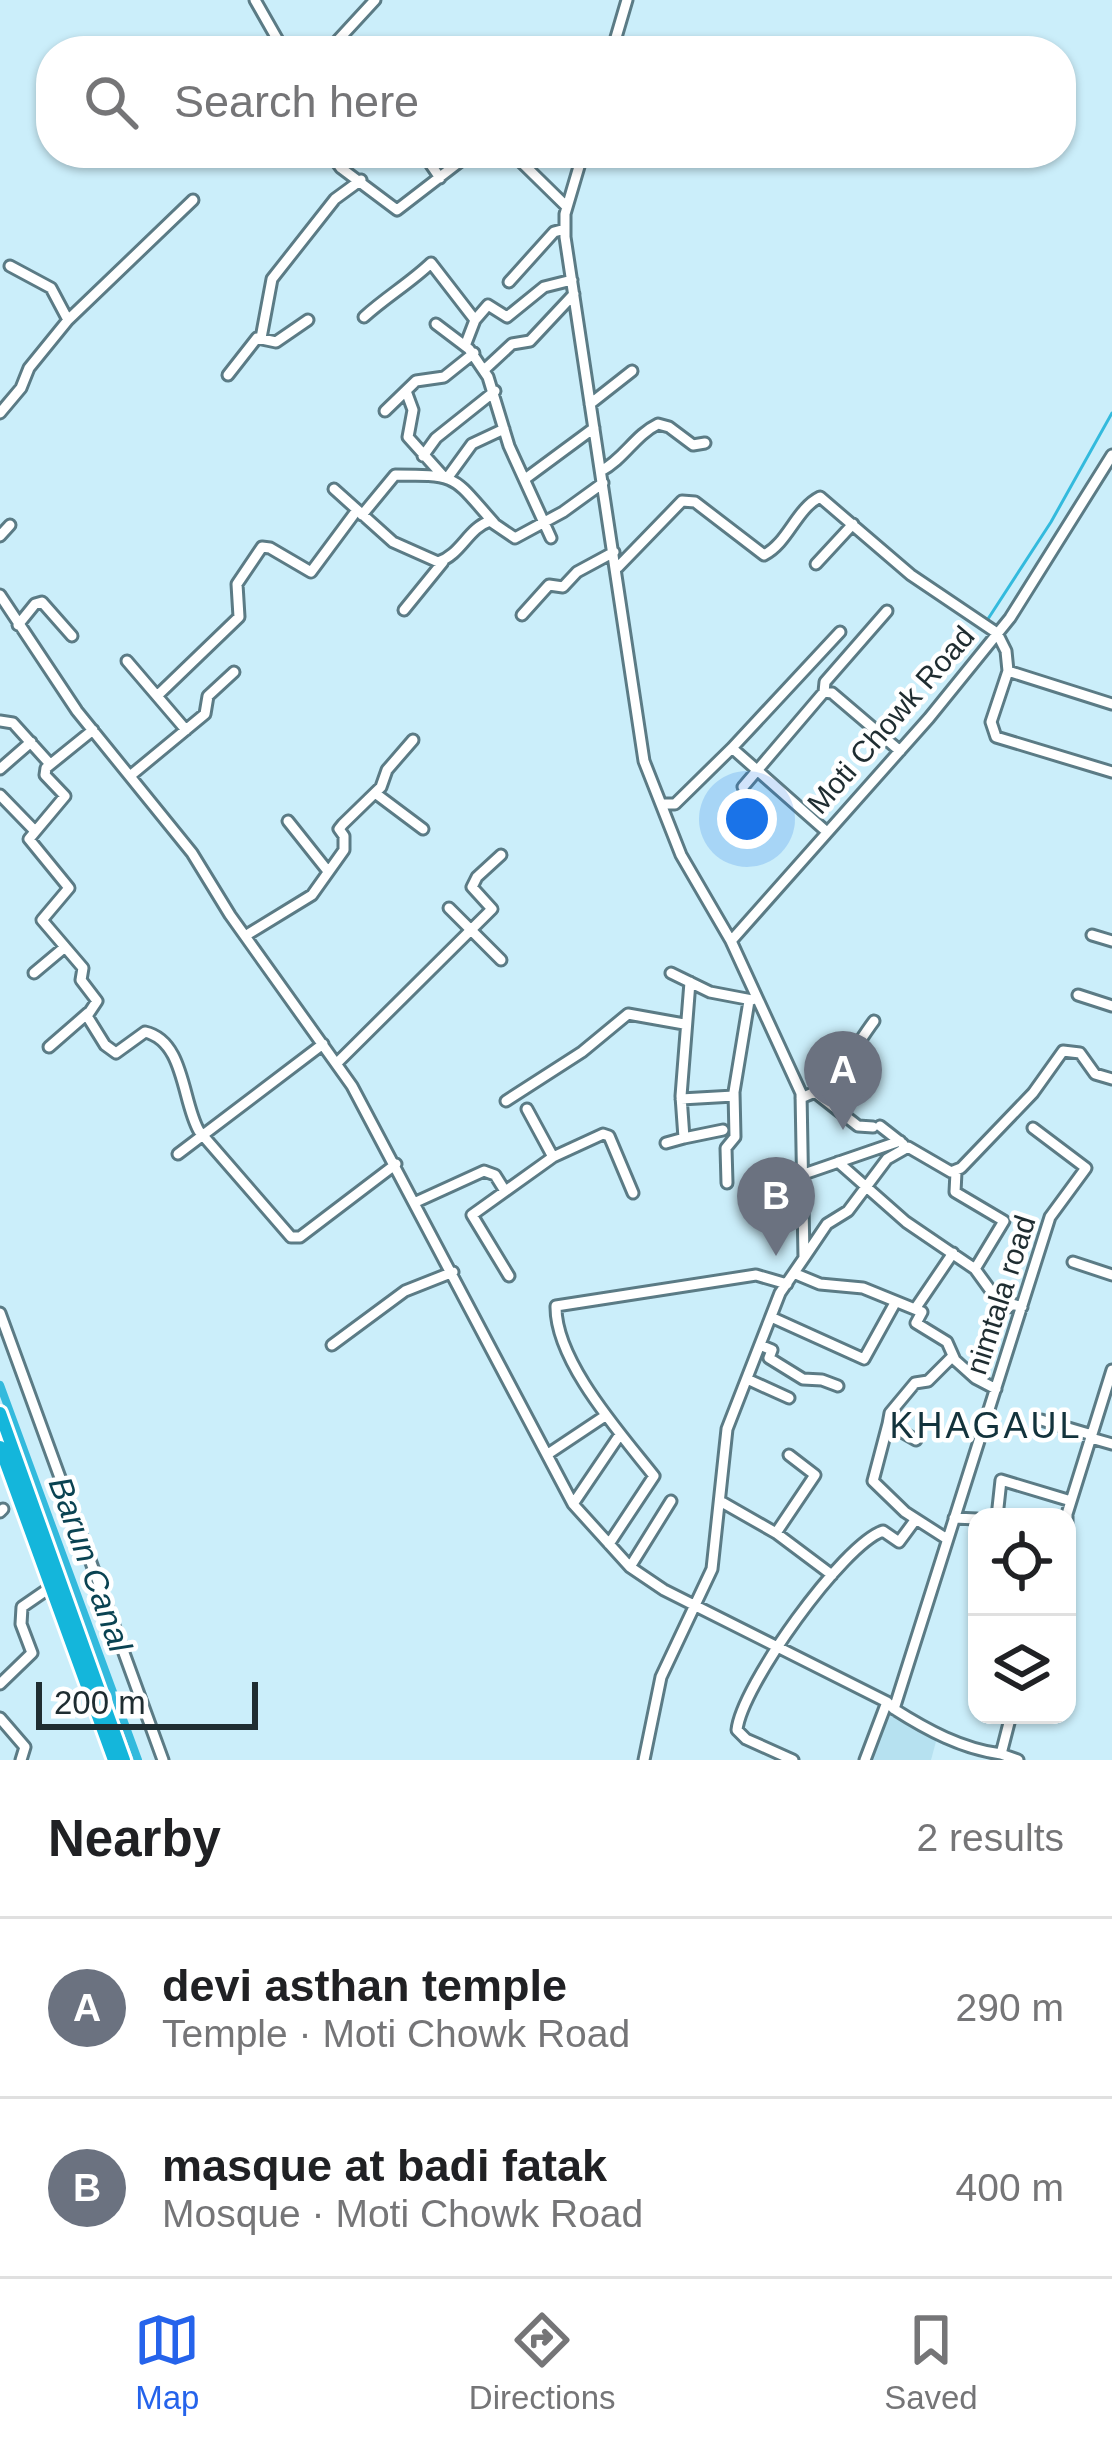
<!DOCTYPE html>
<html lang="en">
<head>
<meta charset="utf-8">
<style>
	:root { --surface:#fff; --page:#f6f6f6; --text:#202124; --muted:#757577; --line:#e0e0e0; --accent:#2563eb }
	body { margin:0; font-family:Arial,sans-serif; background:var(--page); color:var(--text) }
	.controls { position:absolute; right:36px; bottom:36px; display:grid; overflow:hidden; border-radius:24px; box-shadow:0 3px 9px #0004 }
	.controls button { width:108px; height:108px; display:grid; place-items:center; padding:0; border:0; border-bottom:3px solid var(--line); background:var(--surface); color:var(--text); font:60px sans-serif }
	.scale { position:absolute; left:36px; bottom:30px; width:222px; box-sizing:border-box; padding-left:12px; border:6px solid #1f2d31; border-top:0; font-size:33px; line-height:42px; white-space:nowrap; color:#1f2d31; -webkit-text-stroke:9px #fff; paint-order:stroke }
	.you { position:absolute; left:747px; top:819px; width:42px; height:42px; margin:-30px; border:9px solid #fff; border-radius:50%; background:#1a73e8; box-shadow:0 0 0 18px #1a73e833 }
	.badge { display:grid; place-items:center; width:78px; height:78px; border-radius:50%; background:var(--accent); color:#fff; font-size:39px; font-weight:700 }
	.pin { position:absolute; translate:-50% -99px; filter:drop-shadow(0 3px 6px #0008) }
	.pin::after { content:''; position:absolute; top:63px; width:42px; height:36px; background:inherit; clip-path:polygon(0 0,100% 0,50% 100%) }
	.list { margin:0; padding:0; list-style:none }
	h2 { display:flex; justify-content:space-between; align-items:center; height:156px; margin:0; padding:0 48px; font-size:51px }
	h2 small { font-size:39px; font-weight:400; color:var(--muted) }
	.list li { display:grid; grid-template-columns:78px 1fr auto; gap:36px; align-items:center; box-sizing:border-box; height:180px; padding:0 48px; border-top:3px solid var(--line) }
	.list b { display:block; font-size:45px; white-space:nowrap }
	.list p { margin:0; font-size:39px; white-space:nowrap; color:var(--muted) }
	.list em { font-size:39px; font-style:normal; color:var(--muted) }
	.icon { flex:none; width:66px; height:66px; fill:none; stroke:currentColor; stroke-width:2; stroke-linecap:round; stroke-linejoin:round }
	.map { position:relative; flex:none; width:1112px; height:1760px; overflow:hidden }
	.search { position:absolute; background:var(--surface); box-shadow:0 3px 9px #0004; left:36px; right:36px; top:36px; height:132px; display:flex; align-items:center; gap:30px; box-sizing:border-box; padding:0 42px; border-radius:48px; color:var(--muted); font-size:45px }
	.sheet { height:516px; background:var(--surface) }
	nav { display:flex; justify-content:space-around; align-items:center; box-sizing:border-box; height:168px; border-top:3px solid var(--line); background:var(--surface); font-size:33px; color:var(--muted) }
	nav a { display:grid; justify-items:center; gap:6px }
	nav .on { color:var(--accent) }
	.map>svg:first-child { display:block }
</style>
</head>
<body>
<div class="map">
<svg width="1112" height="1760" viewBox="0 0 1112 1760">
	<rect width="100%" height="100%" fill="#cbeefa"/>
	<path fill="#b6e1f0" d="M889 1710 938 1734 931 1760H872Z"/>
	<g fill="none" stroke-linecap="round" stroke-linejoin="round">
		<path stroke="#33badd" stroke-width="3" d="M986 622 1051 522 1112 413"/>
		<path stroke="#33badd" stroke-width="8" d="M0 1385 138 1760"/>
		<g stroke="#5b7b85" stroke-width="15">
			<path id="minor" d="M255 0 284 51
				M328 51 375 0
				M612 51 627 0
				M330 153 341 168 397 210 471 153
				M423 153 440 178
				M512 153 567 207
				M583 153 565 214V237L644 761 681 855 731 941
				M341 168 359 153
				M509 282 554 232 565 229
				M364 317C386 297 410 283 431 263L475 320
				M68 320 193 200
				M436 324 469 349 488 377 509 446 551 538
				M261 338 272 279 335 199 361 180
				M465 346 475 320 488 305 507 317 544 287 572 280
				M484 370 512 344 530 341 574 294
				M228 375 257 338 276 342 308 320
				M406 391 413 410 408 437 443 476
				M590 404 632 371
				M385 411 416 381 444 377 474 353
				M0 413 21 388 29 368 68 320 51 288 10 266
				M423 456 436 438 495 391
				M601 471C624 459 635 435 658 424L669 427 693 445 705 443
				M448 477 472 444 504 429
				M525 479 594 428
				M334 489 393 542 438 562C461 555 468 528 490 521L515 538 563 512 603 483
				M362 515 395 475C460 475 452 476 494 523
				M0 536 10 525
				M816 564 853 524
				M618 567 682 501 695 502 764 555C788 543 796 509 820 497L911 575 997 633 1006 651 1008 671 991 722 996 737 1112 772
				M0 595 77 711 192 853 230 915 352 1086 573 1504 630 1567 664 1590 887 1702
				M404 610 443 562
				M522 615 549 585 563 587 577 572 614 552
				M18 625 35 604 42 602 72 636
				M127 661 186 730
				M1008 671 1112 704
				M824 692 825 682 887 611
				M157 696 239 617 237 584 262 547 270 548 311 572 357 510
				M0 721 13 723 50 764
				M93 730 46 768 45 775 65 796 29 839 69 888 42 920 83 968 81 980 97 1001 87 1016 105 1045 116 1053 145 1032C185 1041 182 1102 199 1131L291 1237H300L396 1164
				M732 748 840 632
				M0 769 31 742
				M130 776 205 714 208 696 234 672
				M743 787 824 692 832 693 900 751
				M375 793 423 829
				M0 795 34 830
				M661 804H675L732 748 827 832
				M288 821 327 870
				M449 908 501 960
				M1092 935 1112 941
				M245 936 312 895 344 850V836L339 829 343 824 381 787 387 770 413 740
				M34 973 65 947
				M671 973 710 992 752 1000
				M690 982 681 1096 684 1138 723 1130
				M1078 995 1112 1006
				M49 1047 88 1013
				M337 1063 492 909 472 887 477 877 501 855
				M816 1093 858 1126 873 1127
				M801 1098C838 1085 852 1050 874 1021
				M681 1099 734 1096
				M506 1101 582 1052 628 1014 684 1024
				M527 1109 553 1157 603 1134 609 1136 633 1193
				M880 1126 903 1144
				M666 1143 684 1138
				M178 1154 323 1044
				M838 1162 906 1222 975 1269 991 1291 1009 1307 1012 1304 1022 1307
				M956 1172 955 1192 1004 1221 975 1269
				M801 1175 900 1141
				M727 1183 726 1148 735 1137 734 1092 749 1001
				M416 1202 484 1171 495 1175 505 1191
				M804 1258 827 1224 848 1211 887 1159 908 1147 951 1172 961 1168 1033 1093 1063 1051 1080 1053 1095 1074 1112 1079
				M1073 1262 1112 1275
				M796 1274 820 1284 863 1288 922 1312 916 1323 947 1342 955 1360 975 1378 996 1389
				M509 1276 472 1215 553 1157
				M915 1309 953 1253
				M0 1313 163 1760
				M771 1317 864 1359 895 1303
				M332 1345 405 1291 453 1272
				M760 1345 772 1350 769 1358 803 1379 822 1380 838 1386
				M747 1379 789 1398
				M1041 1420 1092 1435
				M888 1424 873 1481 905 1512 947 1539
				M1091 1438 1112 1444
				M916 1440 888 1424 890 1413 915 1383 928 1381 953 1356
				M548 1454 605 1416
				M720 1501 776 1533 832 1575
				M573 1504 619 1436
				M0 1512 3 1509
				M997 1517 1001 1480 1071 1501
				M954 1518 977 1519
				M776 1533 815 1475 789 1455
				M1067 1539V1514L1112 1370
				M609 1544 654 1476C621 1434 555 1361 556 1306L756 1275 787 1284
				M630 1567 671 1501
				M0 1684 32 1653 21 1624 22 1607 51 1587
				M887 1702 894 1709 1050 1217 1086 1168 1033 1128
				M894 1709C927 1730 962 1749 1001 1754
				M1011 1715 1001 1754 1018 1760
				M0 1718 25 1747 21 1760
				M644 1760 661 1677 712 1569 727 1429 780 1293 804 1258 801 1093 731 941 929 718 1010 618 1112 455
				M793 1760 746 1739 737 1730C741 1687 843 1544 883 1531L899 1542 916 1519
				M865 1760 887 1702"/>
		</g>
		<g stroke="#fff" stroke-width="18">
			<path id="highway" d="M0 1413 124 1760
				M0 1447 114 1760"/>
		</g>
		<use href="#minor" stroke="#fff" stroke-width="9"/>
		<use href="#highway" stroke="#14b6db" stroke-width="12"/>
	</g>
	<g text-anchor="middle" stroke-width="9" stroke-linejoin="round" paint-order="stroke">
		<g font-size="30" fill="#1f2d31" stroke="#fff">
			<text transform="translate(891 720) rotate(-49)" y="10">Moti Chowk Road</text>
			<text transform="translate(1001 1295) rotate(-72)" y="10">nimtala road</text>
		</g>
		<g font-size="33" font-style="italic" fill="#0a4352" stroke="#fff">
			<text transform="translate(91 1564) rotate(70)" y="12">Barun Canal</text>
		</g>
		<g font-size="36" letter-spacing="3" fill="#13333c" stroke="#fff">
			<text x="986" y="1438">KHAGAUL</text>
		</g>
	</g>
</svg>
<div class="controls">
<button><svg class="icon" aria-label="locate" viewBox="0 0 24 24"><circle cx="12" cy="12" r="6"/><path d="M12 2v4M12 18v4M2 12h4M18 12h4"/></svg></button>
<button><svg class="icon" aria-label="layers" viewBox="0 0 24 24"><path d="M12 4l9 5-9 5-9-5zM3 14l9 5 9-5"/></svg></button>
</div>
<div class="scale">200 m</div>
<div class="you"></div>
<div class="pin badge" style="left:843px;top:1130px;background:#6b7280">A</div>
<div class="pin badge" style="left:776px;top:1256px;background:#6b7280">B</div>
<div class="search"><svg class="icon" aria-label="search" viewBox="0 0 24 24"><circle cx="10" cy="10" r="6"/><path d="M15 15l6 6"/></svg>Search here</div>
</div>
<section class="sheet">
<h2>Nearby<small>2 results</small></h2>
<ul class="list">
<li><span class="badge" style="background:#6b7280">A</span><div><b>devi asthan temple</b><p>Temple · Moti Chowk Road</p></div><em>290 m</em></li>
<li><span class="badge" style="background:#6b7280">B</span><div><b>masque at badi fatak</b><p>Mosque · Moti Chowk Road</p></div><em>400 m</em></li>
</ul>
</section>
<nav>
<a class="on"><svg class="icon" aria-label="map" viewBox="0 0 24 24"><path d="M3 6l6-2 6 2 6-2v14l-6 2-6-2-6 2zM9 4v14M15 6v14"/></svg>Map</a>
<a><svg class="icon" aria-label="directions" viewBox="0 0 24 24"><path d="M12 3l9 9-9 9-9-9zM9 14v-3h6M13 9l2 2-2 2"/></svg>Directions</a>
<a><svg class="icon" aria-label="saved" viewBox="0 0 24 24"><path d="M7 4h10v16l-5-4-5 4z"/></svg>Saved</a>
</nav>
</body>
</html>
